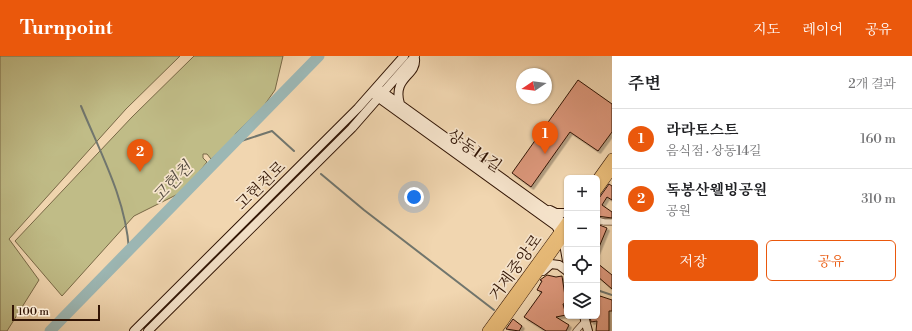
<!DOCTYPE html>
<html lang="ko">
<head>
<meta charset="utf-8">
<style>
	:root { --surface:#fff; --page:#f6f6f6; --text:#202124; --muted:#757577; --line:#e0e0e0; --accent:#ea580c }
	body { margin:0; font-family:"Libre Bodoni","Noto Serif KR",serif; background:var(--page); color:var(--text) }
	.controls { position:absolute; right:12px; bottom:12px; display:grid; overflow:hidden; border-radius:6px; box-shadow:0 1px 3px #0004 }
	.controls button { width:36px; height:36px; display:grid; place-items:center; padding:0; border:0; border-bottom:1px solid var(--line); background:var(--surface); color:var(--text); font:20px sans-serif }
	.compass { position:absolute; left:516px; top:12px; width:36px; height:36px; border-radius:50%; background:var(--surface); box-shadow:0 1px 3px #0004; rotate:257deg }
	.scale { position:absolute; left:12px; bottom:10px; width:88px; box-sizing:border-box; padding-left:4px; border:2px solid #311404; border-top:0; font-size:11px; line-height:14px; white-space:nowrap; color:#311404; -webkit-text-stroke:3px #f6e4cc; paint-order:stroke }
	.you { position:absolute; left:414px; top:141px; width:14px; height:14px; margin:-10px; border:3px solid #fff; border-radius:50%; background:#1a73e8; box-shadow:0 0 0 6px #1a73e833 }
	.badge { display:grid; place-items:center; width:26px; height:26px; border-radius:50%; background:var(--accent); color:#fff; font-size:13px; font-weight:700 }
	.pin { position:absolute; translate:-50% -33px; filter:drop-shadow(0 1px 2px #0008) }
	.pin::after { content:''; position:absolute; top:21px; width:14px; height:12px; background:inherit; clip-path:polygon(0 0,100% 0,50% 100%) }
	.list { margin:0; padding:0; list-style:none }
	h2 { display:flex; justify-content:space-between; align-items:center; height:52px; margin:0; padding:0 16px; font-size:17px }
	h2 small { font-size:13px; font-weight:400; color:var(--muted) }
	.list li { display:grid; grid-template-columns:26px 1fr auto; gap:12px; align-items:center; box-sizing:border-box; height:60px; padding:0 16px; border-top:1px solid var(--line) }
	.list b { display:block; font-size:15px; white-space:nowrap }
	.list p { margin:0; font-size:13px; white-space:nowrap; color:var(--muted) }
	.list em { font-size:13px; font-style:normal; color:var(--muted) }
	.actions { display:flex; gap:8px; padding:12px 16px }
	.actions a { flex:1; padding:9px 0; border:1px solid var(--accent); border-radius:6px; text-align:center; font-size:14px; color:var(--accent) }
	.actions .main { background:var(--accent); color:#fff }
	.icon { flex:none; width:22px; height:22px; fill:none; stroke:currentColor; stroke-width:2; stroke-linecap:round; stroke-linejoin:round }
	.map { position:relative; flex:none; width:612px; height:275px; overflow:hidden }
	header { display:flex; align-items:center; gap:24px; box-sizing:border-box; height:56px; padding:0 20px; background:var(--accent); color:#fff }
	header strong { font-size:19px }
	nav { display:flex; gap:22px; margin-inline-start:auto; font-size:14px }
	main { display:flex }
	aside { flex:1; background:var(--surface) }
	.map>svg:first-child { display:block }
</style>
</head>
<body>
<header>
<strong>Turnpoint</strong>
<nav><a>지도</a><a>레이어</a><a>공유</a></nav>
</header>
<main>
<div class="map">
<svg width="612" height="275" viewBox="0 0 612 275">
	<defs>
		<filter id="shadow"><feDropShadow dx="2.5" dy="2.5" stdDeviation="0" flood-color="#0004"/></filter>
	</defs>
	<rect width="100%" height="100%" fill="#f1d6b0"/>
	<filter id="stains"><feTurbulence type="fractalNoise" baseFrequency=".005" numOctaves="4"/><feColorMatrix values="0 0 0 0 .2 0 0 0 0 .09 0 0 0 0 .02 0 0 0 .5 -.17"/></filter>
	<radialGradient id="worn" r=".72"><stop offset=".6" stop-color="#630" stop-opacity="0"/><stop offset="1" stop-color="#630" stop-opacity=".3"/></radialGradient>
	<path fill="#c0bc87" stroke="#786846" d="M0 0H180L126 53 9 183 39 224 7 275H0Z
		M194 0H283L275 34 263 51 236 77 232 85 211 103 207 98H203V102L207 106 192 125 178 138 134 160 62 240 15 185 132 61Z"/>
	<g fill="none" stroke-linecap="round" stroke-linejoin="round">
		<path stroke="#71766e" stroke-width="2" d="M81 50C100 96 126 143 129 194
			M232 88 272 75 294 95
			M321 118 364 154 494 254
			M597 234 612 239"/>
		<path stroke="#9cb7b4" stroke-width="11" d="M50 275 319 0"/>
	</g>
	<path fill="#dd987b" stroke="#311404" filter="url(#shadow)" d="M578 24 612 48V76L598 95 570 76 531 131 512 117Z
		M609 128 612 130V144L607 141 602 149 612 156V162L597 160V145Z
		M597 168 607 172 597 196Z
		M597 207 612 219V233L597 220Z
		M547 219 556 221 562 220 566 247 563 248 566 259 556 261 569 269 566 275H546L524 261 542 236 537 234 542 225 540 224Z
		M600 240 612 244V255H609V275H596L597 265 591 266 590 260H597V250Z
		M513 263 522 270 519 275 506 273Z"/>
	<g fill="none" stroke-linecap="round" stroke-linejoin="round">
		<g stroke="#61442f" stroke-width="7">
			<path id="street" d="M597 164 604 166H612
				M576 275 585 265"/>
		</g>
		<g stroke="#311404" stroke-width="10">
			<path id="secondary" d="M380 34 545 153 560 164 566 175
				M376 40 556 170 563 182 567 205
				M400 48C392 21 417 20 415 3
				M550 154 556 157H567
				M543 215 551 208 559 209 567 215
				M584 260 588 275
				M134 275 358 52 404 0
				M148 275 352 72 415 0"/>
		</g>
		<g stroke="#311404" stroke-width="10">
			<path id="primary" d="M597 123 612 102
				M597 135 612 114
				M487 275 567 165
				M497 275 567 176"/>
		</g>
		<use href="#street" stroke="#f6e4cc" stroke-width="5.5"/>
		<use href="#secondary" stroke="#f6e4cc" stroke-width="8"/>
		<use href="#primary" stroke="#e8bb78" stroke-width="9"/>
	</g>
	<g text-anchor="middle" stroke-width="3.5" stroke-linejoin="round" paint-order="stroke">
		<g font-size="16" fill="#311404" stroke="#f6e4cc">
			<text transform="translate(475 94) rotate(35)" y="6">상동14길</text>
			<text transform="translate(260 129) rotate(-44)" y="6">고현천로</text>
			<text transform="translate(515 211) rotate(-54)" y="6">거제중앙로</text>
		</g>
		<g font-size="17" font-style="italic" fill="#564d42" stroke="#f6e4cc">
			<text transform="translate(172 126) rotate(-46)" y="6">고현천</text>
		</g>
	</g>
	<rect width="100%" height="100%" filter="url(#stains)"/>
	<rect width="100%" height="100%" fill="url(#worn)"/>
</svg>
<div class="controls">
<button>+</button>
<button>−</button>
<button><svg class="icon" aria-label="locate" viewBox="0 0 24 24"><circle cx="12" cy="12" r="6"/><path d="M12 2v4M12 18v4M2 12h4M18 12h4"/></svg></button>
<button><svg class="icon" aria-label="layers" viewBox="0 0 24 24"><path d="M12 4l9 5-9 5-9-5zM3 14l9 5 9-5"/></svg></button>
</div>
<svg class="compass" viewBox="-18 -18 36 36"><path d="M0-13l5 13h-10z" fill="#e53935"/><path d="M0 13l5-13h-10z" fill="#757577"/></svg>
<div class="scale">100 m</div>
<div class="you"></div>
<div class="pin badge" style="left:545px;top:98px">1</div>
<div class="pin badge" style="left:140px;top:116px">2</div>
</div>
<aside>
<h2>주변<small>2개 결과</small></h2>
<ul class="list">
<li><span class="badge">1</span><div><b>라라토스트</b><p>음식점 · 상동14길</p></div><em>160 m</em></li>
<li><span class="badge">2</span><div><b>독봉산웰빙공원</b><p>공원</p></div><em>310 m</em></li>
</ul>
<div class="actions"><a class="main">저장</a><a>공유</a></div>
</aside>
</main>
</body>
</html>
